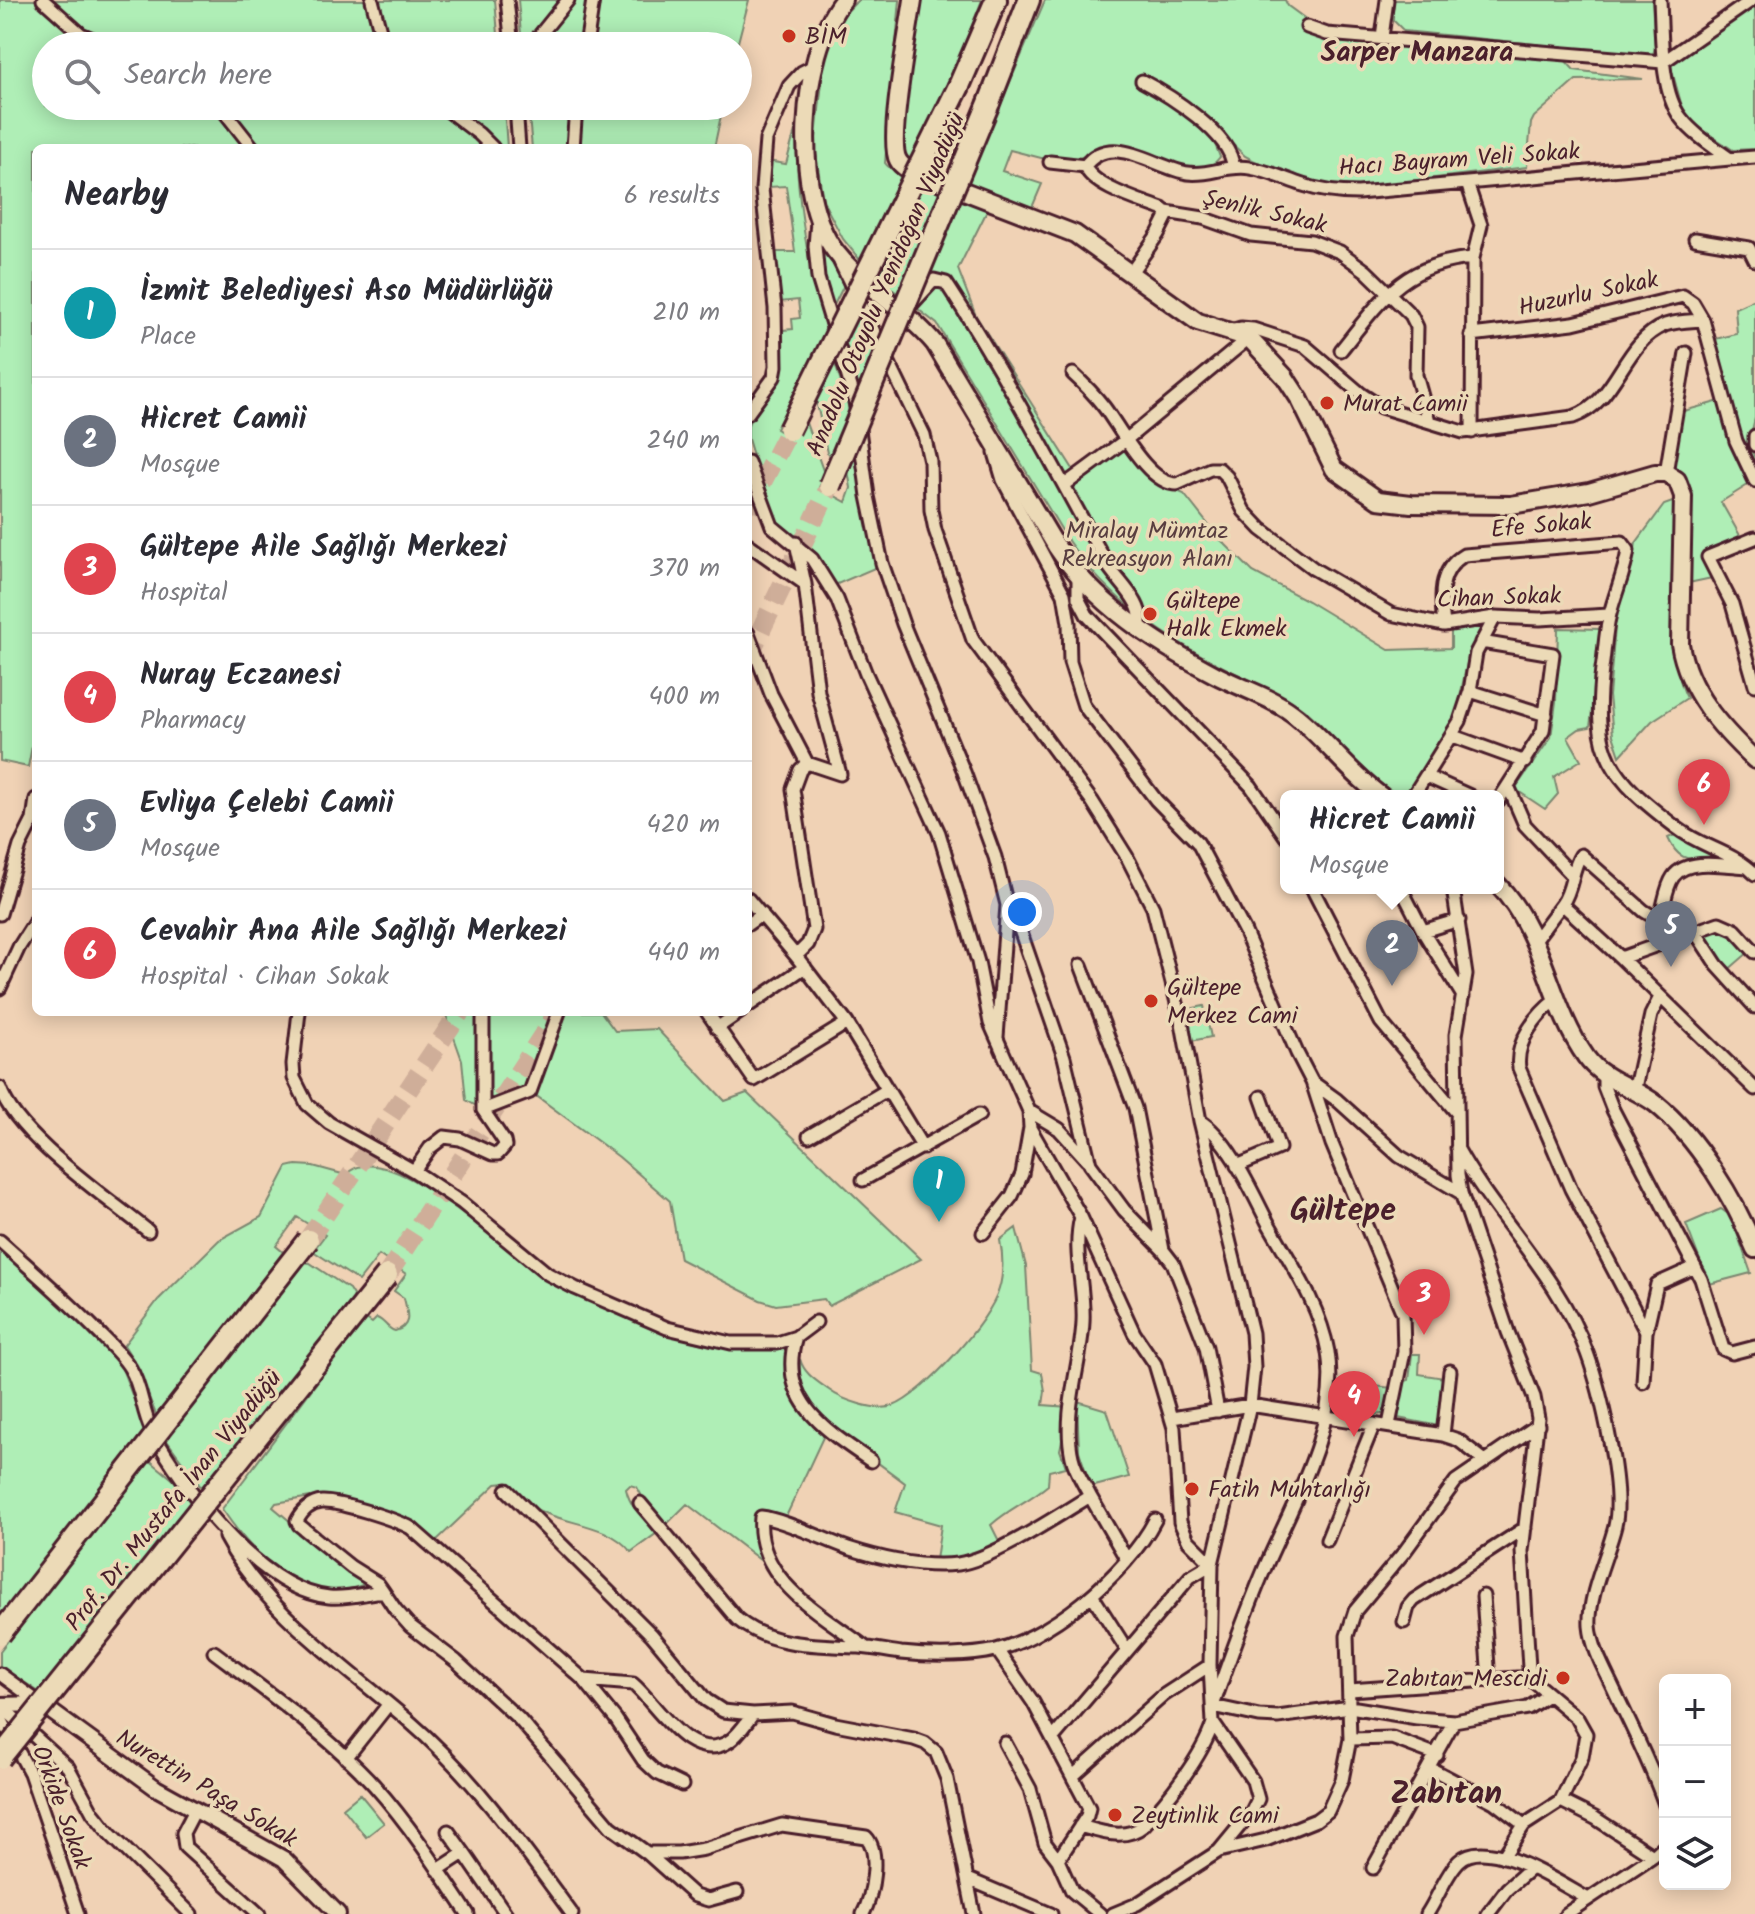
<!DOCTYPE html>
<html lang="en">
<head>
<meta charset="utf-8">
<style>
	:root { --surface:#fff; --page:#f7f7f7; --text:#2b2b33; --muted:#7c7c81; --line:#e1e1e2; --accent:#c8321e }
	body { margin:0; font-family:Kalam,sans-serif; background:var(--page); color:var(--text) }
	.controls { position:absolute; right:24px; bottom:24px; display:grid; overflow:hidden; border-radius:12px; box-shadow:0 4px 20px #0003 }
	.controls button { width:72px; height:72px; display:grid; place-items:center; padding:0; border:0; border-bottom:2px solid var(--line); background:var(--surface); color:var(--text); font:40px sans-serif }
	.you { position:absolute; left:1022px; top:912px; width:28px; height:28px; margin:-20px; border:6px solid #fff; border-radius:50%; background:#1a73e8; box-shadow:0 0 0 12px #1a73e833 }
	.badge { display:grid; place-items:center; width:52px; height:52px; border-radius:50%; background:var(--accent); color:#fff; font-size:26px; font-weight:700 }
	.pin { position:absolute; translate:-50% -66px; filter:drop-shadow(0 2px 4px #0008) }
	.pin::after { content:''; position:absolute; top:42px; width:28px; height:24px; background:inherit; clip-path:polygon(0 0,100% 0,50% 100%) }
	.popup { position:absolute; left:1280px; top:790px; width:224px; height:104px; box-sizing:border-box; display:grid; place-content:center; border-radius:12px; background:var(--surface); filter:drop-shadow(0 2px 6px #0005); font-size:26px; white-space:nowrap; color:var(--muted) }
	.popup b { font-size:30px; color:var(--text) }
	.popup::after { content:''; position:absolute; left:50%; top:100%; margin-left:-16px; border:16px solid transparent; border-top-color:var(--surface) }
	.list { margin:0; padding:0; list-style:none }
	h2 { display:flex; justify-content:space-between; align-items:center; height:104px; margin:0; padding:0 32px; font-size:34px }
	h2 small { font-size:26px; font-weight:400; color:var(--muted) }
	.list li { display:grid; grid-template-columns:52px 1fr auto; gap:24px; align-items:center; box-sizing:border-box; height:128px; padding:0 32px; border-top:2px solid var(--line) }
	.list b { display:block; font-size:30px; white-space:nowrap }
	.list p { margin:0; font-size:26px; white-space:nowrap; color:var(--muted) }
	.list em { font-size:26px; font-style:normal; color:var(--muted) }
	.icon { flex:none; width:44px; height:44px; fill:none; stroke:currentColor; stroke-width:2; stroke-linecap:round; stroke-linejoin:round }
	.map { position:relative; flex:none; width:1755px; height:1914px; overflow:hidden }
	.search { position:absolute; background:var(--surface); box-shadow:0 4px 20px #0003; left:32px; top:32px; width:720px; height:88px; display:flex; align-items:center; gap:20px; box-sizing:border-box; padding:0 28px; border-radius:44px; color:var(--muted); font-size:30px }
	.panel { position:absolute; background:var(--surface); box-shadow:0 4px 20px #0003; left:32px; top:144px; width:720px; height:872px; border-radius:12px }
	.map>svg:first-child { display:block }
</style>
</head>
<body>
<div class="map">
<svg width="1755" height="1914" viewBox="0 0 1755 1914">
	<rect width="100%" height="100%" fill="#f0d2b5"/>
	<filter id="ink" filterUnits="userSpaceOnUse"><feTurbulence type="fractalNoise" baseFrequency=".0125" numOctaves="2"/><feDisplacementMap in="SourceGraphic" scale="16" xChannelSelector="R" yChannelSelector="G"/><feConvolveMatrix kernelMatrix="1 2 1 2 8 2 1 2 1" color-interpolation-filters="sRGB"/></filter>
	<g filter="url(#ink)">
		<path fill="#afeeb6" stroke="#7c8670" stroke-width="2" d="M0 0H495L499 46H46V106H504L507 148H36V726L28 767 0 761Z
			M518 0H749L737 46H522Z
			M858 0H900L885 163C897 180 966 199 989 207L958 269 976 316 1080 480 1125 448 1150 479 1184 494 1218 537 1253 572 1308 601 1389 650 1451 648V629L1486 624 1469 653 1457 712 1406 796C1381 796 1328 727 1305 710 1282 693 1255 683 1229 670 1167 639 1109 600 1069 542L937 324 883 282 860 260 843 239 823 201 815 147 825 54 838 21Z
			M921 0H982L951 78 908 164 900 142Z
			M1045 0H1285L1288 6 1307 20 1306 32 1331 41 1564 59 1574 70 1643 79 1576 80 1534 117 1531 123 1527 167 1344 189 1299 180 1266 167 1245 156 1210 123 1160 96 1212 137 1220 157C1214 165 1208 168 1199 170L1097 150 1080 158 1045 159 1010 150 1002 171 1042 184 1031 210 966 185Z
			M1391 0H1652L1655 48 1653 54 1646 55 1404 31 1393 20Z
			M1755 6V149L1733 150 1697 126 1683 110 1670 64Z
			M528 106H723L714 148H532Z
			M797 123C794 190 808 265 826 330L776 429 791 439 805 420 825 476 819 487 846 502 851 488 847 465 857 442 864 505 877 567 835 585 815 552 778 525 768 506 748 439V425L752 414 777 384 779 376 783 330 793 329 792 319 800 318 798 300 780 302 776 252H795L786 186 768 187 767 161 786 164Z
			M825 250 844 285 833 307 821 265Z
			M1755 299V418L1749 443 1755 458V470L1741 445 1715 339 1737 334 1735 308Z
			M857 315 877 354 860 391 843 342Z
			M834 360 850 412 832 457 827 453 815 394Z
			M1720 401 1733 448 1751 483 1721 502 1742 539 1704 555 1712 578 1684 584 1686 495 1670 471 1680 412Z
			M1678 500C1676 557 1662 648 1687 698L1652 721 1620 756 1613 735 1609 696 1616 616 1631 570 1636 543 1664 505Z
			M1558 628 1602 629 1590 727 1579 729 1568 737 1581 760 1554 777 1558 794 1545 809 1515 789 1551 737 1556 702Z
			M1677 834 1684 841 1721 859 1716 862C1691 859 1679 863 1668 838Z
			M1709 930 1732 934 1749 952 1727 971 1705 938V934Z
			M1204 1006 1211 1037 1191 1041 1184 1010Z
			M445 1012H601L615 1031 657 1029 725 1101 747 1093 921 1259 829 1306 824 1299 776 1305 760 1300 680 1259 670 1201 619 1157 531 1092 483 1110 466 1100 462 1060Z
			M296 1165 313 1166 346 1175C382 1133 499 1244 530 1267 541 1275 554 1283 566 1290 613 1313 675 1342 726 1348 746 1351 766 1350 787 1349 784 1395 793 1402 825 1433L783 1523H761L760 1560 687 1504 665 1526 649 1509 637 1487 630 1485 626 1489C630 1508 645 1520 657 1533L631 1552C609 1524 570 1525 540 1511 527 1505 516 1491 505 1483L496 1484 435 1542 413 1522 322 1495 276 1503 273 1507 347 1569 368 1583C355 1588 338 1593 324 1591 281 1585 245 1543 222 1509L365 1318 372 1323 377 1318C385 1321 387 1329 395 1331 413 1326 407 1312 404 1298L394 1291 406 1274 379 1255 359 1281 313 1251 325 1235 297 1217 276 1246 283 1252 157 1417 135 1363 124 1345 158 1300 219 1240 261 1217 287 1167Z
			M1721 1209 1731 1216 1751 1273 1709 1284 1686 1224Z
			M1016 1228 1026 1266 1032 1370 1042 1373 1045 1391 1043 1405 1069 1407 1060 1450 1066 1467 1049 1471 1048 1485C1029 1501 1010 1508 991 1525L1000 1543 961 1560H936L941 1525 895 1512 905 1483C879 1463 819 1422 803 1397 797 1385 799 1373 800 1359 804 1374 817 1381 829 1390 842 1400 876 1412 893 1406 923 1395 991 1320 999 1289 1004 1273 1003 1256 1000 1240Z
			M0 1247 74 1315 121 1366 145 1429 0 1617Z
			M304 1262 310 1263 349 1289 354 1297 352 1303 204 1491 165 1438Z
			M1412 1354H1420L1419 1374 1444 1378 1439 1426 1398 1418 1405 1381 1409 1380Z
			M1373 1386 1394 1388 1383 1414 1367 1415Z
			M1077 1401 1107 1410 1129 1477 1091 1487 1079 1451Z
			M148 1459 181 1486 195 1502 42 1694 0 1666V1651Z
			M360 1794 384 1823 366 1837 343 1808Z"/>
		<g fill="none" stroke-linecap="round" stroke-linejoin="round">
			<path stroke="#cfae99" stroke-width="20" stroke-dasharray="20 10" stroke-linecap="butt" d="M748 509 789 430
				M748 657 830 486
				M308 1240 460 1012
				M387 1275 558 1012"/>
			<g stroke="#4a1f2b" stroke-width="17">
				<path id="minor" d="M43 0 81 34 109 46
					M372 0 384 46
					M507 0 512 46
					M1660 0C1662 34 1660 91 1681 118 1694 135 1714 147 1730 159L1755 157
					M1307 27 1327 34 1663 62
					M1382 37 1387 0
					M531 46 568 0
					M586 46 593 0
					M1663 62 1752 0
					M1142 81C1169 95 1231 134 1233 166
					M220 106 253 148
					M442 106 479 134 493 148
					M516 106 519 148
					M573 148 576 106
					M1050 162 1085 166
					M1467 183 1481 225 1473 258 1472 432
					M1166 212 1203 218 1251 235 1311 241 1340 252 1366 271 1411 315 1417 327 1416 375 1429 421
					M817 221 815 246 818 278 855 400 868 496 882 563 903 624 964 772 995 857 1007 905 997 1037
					M1695 239 1749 248 1755 260
					M840 262 924 435 930 461 931 510 935 530 973 640 1092 801 1127 857 1153 908 1182 1023 1200 1121 1252 1333 1254 1367 1250 1405 1212 1564 1210 1665 1213 1723 1253 1781 1258 1799 1252 1811 1219 1851 1137 1904 1113 1914
					M1130 274 1158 234 1168 214 1162 209C1142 201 1092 187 1085 166 1111 130 1157 169 1188 173 1210 176 1228 164 1250 168 1268 171 1285 179 1303 185 1321 191 1339 193 1358 193L1730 159
					M912 304 934 280 946 283C1005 373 1055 470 1107 564 1117 581 1147 605 1139 626
					M1231 331 1241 328 1253 329 1305 346 1361 394 1381 407 1463 432 1573 417C1618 402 1622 342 1665 325 1677 321 1691 321 1703 320
					M1471 335 1573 323 1683 296 1693 303 1703 320 1736 441 1755 481
					M1341 350C1380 301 1404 263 1473 258
					M1073 374C1084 384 1094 394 1104 407 1120 428 1148 484 1177 484L1210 469H1219L1227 477 1244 511 1261 529 1314 569 1391 614 1444 625 1495 617 1540 619 1609 615
					M748 413 774 377 776 366 775 308 762 189 766 140 789 86 802 72 814 66
					M1755 436V445
					M995 453 1003 480 1064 594 1069 623 1070 662 1084 706 1156 800 1198 843 1245 932 1297 1053 1312 1082 1332 1144 1403 1314 1404 1352 1389 1425
					M748 462 772 526 812 559 837 599 866 674 939 833 978 962 990 1023 1029 1111 1030 1128 1022 1174 1012 1196 983 1233
					M1666 473 1686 353
					M1066 484 1127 439 1249 338
					M1755 538 1708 557 1732 604 1755 685
					M796 543 805 584 818 692 840 774
					M748 544 805 584
					M1078 577V598L1087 615 1251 786 1286 837
					M1444 625C1441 598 1437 571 1464 555L1622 542 1628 550C1625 572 1615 593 1610 614 1605 632 1605 651 1602 669 1592 755 1609 776 1677 828 1701 847 1732 851 1755 874
					M748 633 771 694 807 763
					M1481 642 1553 654 1543 731 1498 801
					M1470 691 1546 715
					M1453 736 1525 762
					M1426 776 1470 796
					M1508 786 1525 825 1573 876
					M1413 796 1460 721 1470 691 1476 653 1495 617
					M1312 888 1381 1022 1457 1113
					M1401 888 1423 931 1459 920
					M1453 888 1466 975 1456 1035 1458 1175 1461 1193 1508 1332 1534 1397 1538 1418 1522 1551 1529 1668 1534 1682 1577 1718 1586 1734 1582 1757 1561 1801
					M748 899 796 956 847 1023 923 1148
					M1562 904C1573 889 1571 870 1581 855L1644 911 1654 917 1661 914C1665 902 1666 887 1673 877 1687 857 1727 866 1747 867
					M1008 907 1018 924 1064 1057 1090 1164 1124 1210 1163 1250 1173 1263 1206 1347 1218 1411
					M0 914 20 846 33 820 36 799
					M748 924 762 914
					M1694 930 1717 965 1755 1007
					M1423 931 1463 996
					M1535 940 1562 904 1621 958 1755 1089
					M796 956 808 944 814 929 793 789 800 770 807 763 840 774
					M1621 958 1719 923 1735 930 1755 952
					M1081 965 1135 1108 1163 1250
					M0 988 19 947 36 920
					M1557 999C1537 1014 1515 1041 1519 1068L1571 1189 1646 1332 1643 1382
					M748 1006 805 967
					M299 1012 293 1064 294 1078 307 1104 329 1123 414 1171 462 1203 548 1274 575 1288 667 1328 731 1343H777L796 1337 816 1322
					M707 1012 754 1080 847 1023
					M717 1028 740 1012
					M1604 1075V1087L1613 1110 1701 1279 1723 1349 1732 1353 1755 1347
					M1312 1082 1337 1100 1399 1156 1461 1193
					M0 1088C16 1136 108 1198 148 1231
					M1634 1092 1651 1015 1660 997
					M483 1110 530 1092 559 1012
					M1029 1111 1059 1129 1087 1160
					M1200 1121C1228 1138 1252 1192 1267 1221 1290 1262 1320 1305 1328 1352 1340 1426 1292 1504 1264 1570 1245 1615 1229 1660 1213 1706L1259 1716 1278 1717 1350 1707 1417 1718 1454 1721 1528 1708 1548 1695
					M1030 1128 1081 1217 1134 1333 1155 1364 1174 1428 1180 1522 1188 1540 1212 1564
					M809 1136 887 1090
					M1457 1148C1496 1219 1559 1276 1587 1353 1601 1391 1624 1488 1615 1526 1608 1555 1588 1595 1590 1626 1592 1649 1606 1672 1616 1694 1633 1730 1652 1767 1665 1805
					M1237 1166 1279 1148 1261 1097
					M414 1171 430 1148 444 1137 460 1139 493 1154H498L505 1146 504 1141 483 1110V1012
					M863 1180 979 1115
					M0 1241C33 1271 67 1300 98 1332 109 1343 122 1355 130 1368 142 1387 142 1412 152 1431 183 1488 260 1590 329 1597 346 1599 366 1593 383 1591L395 1609 410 1626 456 1661 519 1719 611 1827 647 1853H679L704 1849 782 1825 866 1837C881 1852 872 1897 863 1914
					M1646 1332 1657 1284 1695 1267
					M796 1337C777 1400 824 1429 871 1461
					M1172 1418 1250 1405 1443 1435 1458 1440 1484 1460
					M1443 1435 1450 1371
					M507 1490 652 1635 706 1700 723 1711 753 1714
					M1090 1496 1127 1560
					M640 1503 737 1619C770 1647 817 1645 859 1647 873 1648 887 1651 901 1653 929 1656 959 1656 986 1652 1046 1643 1128 1573 1155 1520
					M225 1537C264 1612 347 1667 410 1722 474 1777 523 1847 572 1914
					M1327 1540 1374 1424
					M383 1591 378 1584 351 1567 299 1525 297 1521C302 1511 311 1503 322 1502 338 1501 397 1520 411 1528L584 1680 615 1718 643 1760 657 1773 682 1785
					M1092 1595 1127 1650
					M1483 1596 1489 1681
					M1404 1622 1408 1607 1414 1600 1525 1528
					M865 1647C822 1614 755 1580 761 1517 782 1519 825 1540 848 1548 882 1559 923 1568 958 1564 993 1559 1059 1515 1090 1496 1084 1484 1075 1471 1072 1457 1062 1413 1081 1365 1083 1322 1085 1286 1072 1253 1081 1217
					M997 1650 1033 1702 1089 1808 1087 1816 1058 1860
					M214 1652C266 1691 330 1737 374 1785 409 1824 439 1870 468 1914
					M0 1674 41 1704
					M584 1680 633 1684C656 1703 689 1765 728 1742 738 1736 746 1723 753 1714L792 1712 835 1724 914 1739 925 1743 936 1752 947 1779 974 1914
					M1350 1690 1531 1677
					M0 1705 68 1767 93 1813 110 1834 191 1914
					M0 1717 30 1773 78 1914
					M1053 1738 1190 1577 1212 1564
					M1350 1739 1392 1738 1437 1755
					M1005 1743 1030 1789 1045 1843 1058 1860 1072 1891 1100 1914
					M346 1758 388 1705
					M1430 1768 1494 1802 1524 1825
					M1073 1776 1164 1695 1210 1665
					M195 1810 183 1833 185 1847 259 1914
					M1080 1826C1101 1832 1125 1841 1143 1826 1168 1800 1202 1757 1213 1723
					M448 1831 464 1853
					M1219 1851 1266 1840 1316 1820 1328 1811 1342 1780 1350 1739 1347 1636 1355 1611 1405 1551 1456 1481 1538 1425
					M647 1853 695 1896 708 1900 737 1892
					M1503 1857 1524 1825 1561 1801 1595 1818 1653 1856
					M1373 1868 1454 1721
					M438 1870 464 1853 506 1914
					M968 1879 1051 1914
					M1427 1914C1438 1898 1445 1875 1459 1861 1487 1834 1559 1883 1588 1899
					M1488 1914 1507 1889 1531 1868
					M1566 1914 1653 1856 1665 1845"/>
			</g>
			<g stroke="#4a1f2b" stroke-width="20">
				<path id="tertiary" d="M0 1705 41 1704 156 1788 284 1859 338 1914"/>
			</g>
			<g stroke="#4a1f2b" stroke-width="22">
				<path id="secondary" d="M843 0C799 55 792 195 835 251 863 287 906 309 935 344L1056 546C1094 603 1155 643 1216 675 1241 688 1269 696 1292 713 1324 737 1348 772 1381 796
					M913 0C909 28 887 141 898 160 900 164 904 167 907 169L1075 234 1198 322 1249 338 1285 377 1300 400 1334 469 1378 500 1411 504 1511 505 1589 492 1655 473H1666L1677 480 1683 496 1680 644C1688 692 1721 728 1755 760
					M1498 885C1545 934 1548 1003 1586 1057 1604 1082 1633 1086 1656 1104 1697 1137 1735 1200 1755 1249"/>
			</g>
			<g stroke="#4a1f2b" stroke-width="26">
				<path id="motorway" d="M959 86 996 0
					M989 103 1029 0"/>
			</g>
			<use href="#minor" stroke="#ecdab7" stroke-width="11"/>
			<use href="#tertiary" stroke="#ecdab7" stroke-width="14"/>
			<use href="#secondary" stroke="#ecdab7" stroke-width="16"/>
			<use href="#motorway" stroke="#ecdab7" stroke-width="20"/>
			<g stroke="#4a1f2b" stroke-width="26" stroke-linecap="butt">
				<path id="motorway-bridge" d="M789 430 959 86
					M830 486 989 103
					M0 1634 308 1240
					M0 1758 387 1275"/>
			</g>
			<use href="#motorway-bridge" stroke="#ecdab7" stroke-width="20"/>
		</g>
	</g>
	<g fill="#c8321e" stroke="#ecdab7" stroke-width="3">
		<circle cx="789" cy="36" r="8"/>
		<circle cx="1327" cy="403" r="8"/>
		<circle cx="1150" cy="614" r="8"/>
		<circle cx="1151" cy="1001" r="8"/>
		<circle cx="1192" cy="1489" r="8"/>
		<circle cx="1563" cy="1678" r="8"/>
		<circle cx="1115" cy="1815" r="8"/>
	</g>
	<g text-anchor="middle" stroke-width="7" stroke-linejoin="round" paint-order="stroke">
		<g font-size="24" fill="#4a1f2b" stroke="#ecdab7" text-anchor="start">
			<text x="805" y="44">BİM</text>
			<text x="1343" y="411">Murat Camii</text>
			<text x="1166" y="608">Gültepe<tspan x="1166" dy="28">Halk Ekmek</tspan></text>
			<text x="1167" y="995">Gültepe<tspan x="1167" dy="28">Merkez Cami</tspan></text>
			<text x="1208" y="1497">Fatih Muhtarlığı</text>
			<text x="1547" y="1686" text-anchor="end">Zabıtan Mescidi</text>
			<text x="1131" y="1823">Zeytinlik Cami</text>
		</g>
		<g font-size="24" fill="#4a1f2b" stroke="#ecdab7">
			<text transform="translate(1459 159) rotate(-4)" y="8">Hacı Bayram Veli Sokak</text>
			<text transform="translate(1265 211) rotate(13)" y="8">Şenlik Sokak</text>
			<text transform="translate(885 284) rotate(-67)" y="8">Anadolu Otoyolu Yenidoğan Viyadüğü</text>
			<text transform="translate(1588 293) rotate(-12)" y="8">Huzurlu Sokak</text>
			<text transform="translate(1541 525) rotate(-5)" y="8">Efe Sokak</text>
			<text transform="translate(1499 597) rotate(-2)" y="8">Cihan Sokak</text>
			<text transform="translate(173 1500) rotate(-51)" y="8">Prof. Dr. Mustafa İnan Viyadüğü</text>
			<text transform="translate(207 1788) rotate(31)" y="8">Nurettin Paşa Sokak</text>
			<text transform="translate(62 1807) rotate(70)" y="8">Orkide Sokak</text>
		</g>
		<g font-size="24" fill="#593e40" stroke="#ecdab7">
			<text x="1147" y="538">Miralay Mümtaz<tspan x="1147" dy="28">Rekreasyon Alanı</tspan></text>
		</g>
		<g font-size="28" font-weight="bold" fill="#4a1f2b" stroke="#ecdab7">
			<text x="1417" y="61">Sarper Manzara</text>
		</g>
		<g font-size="32" font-weight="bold" fill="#4a1f2b" stroke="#ecdab7">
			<text x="1343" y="1220">Gültepe</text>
			<text x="1446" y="1803">Zabıtan</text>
		</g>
	</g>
</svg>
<div class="controls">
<button>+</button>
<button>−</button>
<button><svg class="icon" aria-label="layers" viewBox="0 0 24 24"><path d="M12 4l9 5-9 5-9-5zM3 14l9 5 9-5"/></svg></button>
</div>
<div class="you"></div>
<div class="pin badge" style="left:939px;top:1222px;background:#0f9aa8">1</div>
<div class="pin badge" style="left:1392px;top:986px;background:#6b7280">2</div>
<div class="popup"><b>Hicret Camii</b>Mosque</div>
<div class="pin badge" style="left:1424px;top:1335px;background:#e0444e">3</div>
<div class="pin badge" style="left:1354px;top:1437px;background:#e0444e">4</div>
<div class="pin badge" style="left:1671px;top:967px;background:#6b7280">5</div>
<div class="pin badge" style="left:1704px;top:825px;background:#e0444e">6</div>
<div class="search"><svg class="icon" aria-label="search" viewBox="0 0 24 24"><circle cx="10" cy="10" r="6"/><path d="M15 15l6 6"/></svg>Search here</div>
<section class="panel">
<h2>Nearby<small>6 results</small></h2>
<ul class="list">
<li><span class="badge" style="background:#0f9aa8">1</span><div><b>İzmit Belediyesi Aso Müdürlüğü</b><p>Place</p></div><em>210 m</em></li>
<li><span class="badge" style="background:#6b7280">2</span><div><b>Hicret Camii</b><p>Mosque</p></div><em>240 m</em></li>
<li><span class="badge" style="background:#e0444e">3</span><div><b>Gültepe Aile Sağlığı Merkezi</b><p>Hospital</p></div><em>370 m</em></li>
<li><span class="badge" style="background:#e0444e">4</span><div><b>Nuray Eczanesi</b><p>Pharmacy</p></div><em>400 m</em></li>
<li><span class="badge" style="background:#6b7280">5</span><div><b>Evliya Çelebi Camii</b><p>Mosque</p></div><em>420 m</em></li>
<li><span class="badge" style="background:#e0444e">6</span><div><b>Cevahir Ana Aile Sağlığı Merkezi</b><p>Hospital · Cihan Sokak</p></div><em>440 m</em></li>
</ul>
</section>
</div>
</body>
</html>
